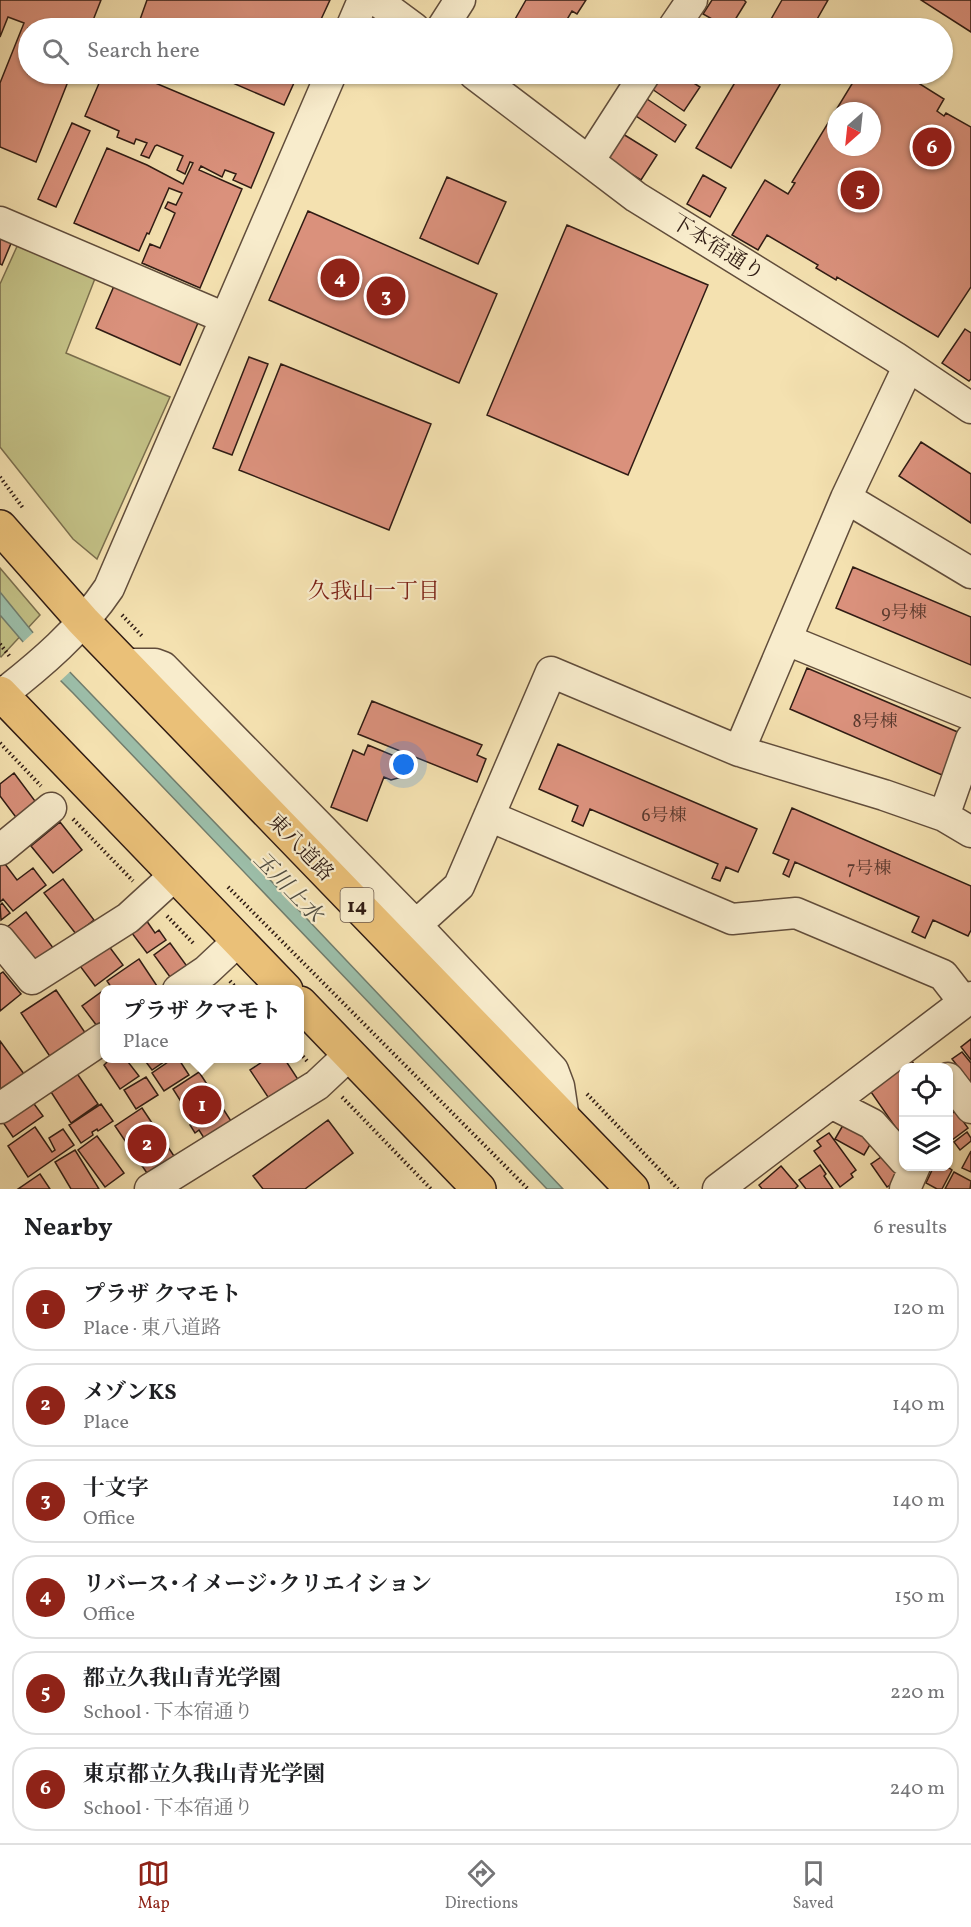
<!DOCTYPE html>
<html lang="en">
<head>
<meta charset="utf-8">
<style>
	:root { --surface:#fff; --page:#f6f6f6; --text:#202124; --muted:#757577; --line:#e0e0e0; --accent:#8f2418 }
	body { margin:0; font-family:Vollkorn,"Noto Serif JP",serif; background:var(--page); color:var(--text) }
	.controls { position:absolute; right:18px; bottom:18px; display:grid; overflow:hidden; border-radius:12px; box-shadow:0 2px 4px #0004 }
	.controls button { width:54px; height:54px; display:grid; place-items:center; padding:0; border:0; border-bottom:2px solid var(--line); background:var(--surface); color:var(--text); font:30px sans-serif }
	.compass { position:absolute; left:827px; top:102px; width:54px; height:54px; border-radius:50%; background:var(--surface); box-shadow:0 2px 4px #0004; rotate:207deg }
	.you { position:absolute; left:404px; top:765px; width:21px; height:21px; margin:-15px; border:4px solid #fff; border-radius:50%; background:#1a73e8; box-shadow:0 0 0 9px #1a73e833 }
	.badge { display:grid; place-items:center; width:39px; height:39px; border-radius:50%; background:var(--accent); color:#fff; font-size:20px; font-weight:700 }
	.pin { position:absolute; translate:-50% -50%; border:3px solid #fff; box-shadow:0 2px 6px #0006 }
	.popup { position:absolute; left:100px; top:985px; width:204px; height:78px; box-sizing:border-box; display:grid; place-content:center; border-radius:12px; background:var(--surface); filter:drop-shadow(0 2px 4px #0005); font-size:20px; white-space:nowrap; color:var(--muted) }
	.popup b { font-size:22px; color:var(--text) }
	.popup::after { content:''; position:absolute; left:50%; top:100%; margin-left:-12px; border:12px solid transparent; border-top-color:var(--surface) }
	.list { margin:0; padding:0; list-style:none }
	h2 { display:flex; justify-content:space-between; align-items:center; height:78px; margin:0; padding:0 24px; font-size:26px }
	h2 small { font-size:20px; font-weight:400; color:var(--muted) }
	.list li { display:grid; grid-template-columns:39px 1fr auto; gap:18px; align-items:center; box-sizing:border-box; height:84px; margin:0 12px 12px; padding:0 12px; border:2px solid var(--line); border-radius:24px }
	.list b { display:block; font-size:22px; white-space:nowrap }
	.list p { margin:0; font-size:20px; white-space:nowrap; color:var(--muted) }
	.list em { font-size:20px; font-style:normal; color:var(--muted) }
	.icon { flex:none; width:33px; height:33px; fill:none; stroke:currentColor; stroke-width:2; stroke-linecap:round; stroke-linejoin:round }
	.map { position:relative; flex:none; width:971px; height:1189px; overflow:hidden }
	.search { position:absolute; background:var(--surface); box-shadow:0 2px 4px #0004; left:18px; right:18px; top:18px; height:66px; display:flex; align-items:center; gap:15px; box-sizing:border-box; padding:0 21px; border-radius:33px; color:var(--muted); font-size:22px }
	.sheet { height:654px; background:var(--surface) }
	nav { display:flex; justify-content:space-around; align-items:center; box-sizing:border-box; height:84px; border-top:2px solid var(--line); background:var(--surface); font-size:16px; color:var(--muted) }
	nav a { display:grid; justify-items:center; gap:3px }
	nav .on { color:var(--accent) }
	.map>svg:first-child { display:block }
</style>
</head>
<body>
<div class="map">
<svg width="971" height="1189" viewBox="0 0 971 1189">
	<rect width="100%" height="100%" fill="#f4e1b0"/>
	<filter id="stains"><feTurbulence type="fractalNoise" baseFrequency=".00333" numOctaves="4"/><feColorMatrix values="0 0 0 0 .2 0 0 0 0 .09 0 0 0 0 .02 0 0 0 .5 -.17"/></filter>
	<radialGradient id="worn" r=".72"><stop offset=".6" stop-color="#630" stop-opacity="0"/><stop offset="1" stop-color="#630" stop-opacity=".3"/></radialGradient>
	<path fill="#c3c186" stroke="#7a6e4d" stroke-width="1.5" d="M19 242 96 276 66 353 170 397 97 559 73 539 0 447V284Z
		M0 568 40 615 1 657 0 656Z"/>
	<path fill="#9cbea9" stroke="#717d6d" stroke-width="1.5" d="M0 592 39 640 273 883 563 1189H547L73 693 30 650 0 615Z"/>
	<path fill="#f4e1b0" d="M35 631 72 670 58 683 21 644Z"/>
	<path fill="#da917c" stroke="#301c14" stroke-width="1.5" fill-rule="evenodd" d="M0 0H101L90 28H28V74H71L36 162 0 147V83L24 23 8 17 0 37Z
		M147 0H330L317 28H137Z
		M526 0H586L577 14 572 11 562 28H510Z
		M712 0H744L746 2 730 28H728L703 14Z
		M782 0H828L812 28H766Z
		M921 0H971V32Z
		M103 74H134L274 133 251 188 233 180 236 174 225 170 222 177 201 166 199 170 242 189 200 288 142 263 150 244 160 248 175 213 165 208 168 202 176 205 182 193 169 188 149 234 147 233 139 251 74 223 107 148 147 165 183 184 193 163 190 162 185 174 177 170 183 156 157 145 155 146 149 158 141 155 147 143 136 139 134 144 117 137 119 131 85 116Z
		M212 74H298L284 105Z
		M513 74H535L530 83Z
		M654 74H680L700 87 684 111 652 89Z
		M740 74H786L731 168 696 148Z
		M858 74H904L944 99 937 111 944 116 946 113 971 127V287L938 337 837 277 836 280 816 268 818 265 767 235 758 250 732 235 765 180 788 194 795 183 792 182ZM836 111H872V147H836Z
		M644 97 686 125 675 142 633 114Z
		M72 123 90 131 56 207 38 199Z
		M623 134 657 155 641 180 607 159Z
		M703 175 726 188 710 217 687 204Z
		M447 177 506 202 478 264 420 238Z
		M308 211 497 294 459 383 269 300Z
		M567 225 708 285 628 475 487 415Z
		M0 235 12 241 2 265 0 264Z
		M114 286 198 323 180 365 96 328Z
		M965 329 971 333V379L969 381 942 363Z
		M249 357 268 364 232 455 213 448Z
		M281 364 431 424 389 530 239 470Z
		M921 442 971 474V523L899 476Z
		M853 567 971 617V665L836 608Z
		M807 668 960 733 942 775 790 709Z
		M372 701 482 745 477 755 486 759 477 782 358 734Z
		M558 744 757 829 738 872 726 867 720 881 712 878 718 864 590 809 583 826 572 821 578 806 539 789Z
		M368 745 399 758 401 752 408 754 404 764 409 775 391 780 384 777 367 821 331 807 353 750 364 755Z
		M14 773 38 805 18 820 0 796V784Z
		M792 808 971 886V930L968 936 933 920 925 938 912 932 919 917 795 862 789 877 783 874 789 860 773 853Z
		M60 822 82 850 53 873 31 846Z
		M2 860 17 880 33 868 46 885 13 911 3 899 0 902V862Z
		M63 879 94 920 76 934 44 893Z
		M2 903 10 913 1 920 0 905Z
		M26 912 57 953 39 967 7 927Z
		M144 917 155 933 159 930 166 940 147 953 128 928Z
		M170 943 189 969 173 981 154 955Z
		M108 945 123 965 95 986 80 966Z
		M139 959 159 989 113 990 107 981Z
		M3 972 21 994 0 1011V974Z
		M56 990 86 1034 51 1058 21 1013Z
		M104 990V1027L100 1030 82 1006Z
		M971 1039V1060L961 1047Z
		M0 1041 24 1074 0 1098Z
		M962 1052 971 1063V1083L952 1059Z
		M111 1058H125L139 1076 120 1089 104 1065Z
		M143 1058H168V1059L152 1070Z
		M174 1058H178L189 1075 164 1091 152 1073Z
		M193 1058H214L200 1069Z
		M268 1058H284L299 1081 270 1100 250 1070Z
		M911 1060 917 1068H904V1097L902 1099 904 1101V1126L898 1131 871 1092Z
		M76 1072 98 1104 71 1123 51 1092 56 1089 54 1087Z
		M199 1072 231 1121 204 1138 199 1130 195 1133 190 1125 194 1122 173 1089Z
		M146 1077 158 1095 136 1109 124 1090Z
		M29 1097 43 1116 13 1137 0 1118Z
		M101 1104 113 1121 98 1131 97 1129 92 1132 93 1135 81 1143 69 1125Z
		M142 1108 178 1162 151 1179 115 1126Z
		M955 1110 968 1128 952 1140 948 1135V1119Z
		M328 1120 353 1153 305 1189H263L253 1176Z
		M846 1120 875 1136 864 1155 835 1139Z
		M35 1127 52 1152 55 1150 49 1138 63 1129 74 1145 28 1177 8 1146Z
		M967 1132 971 1138V1141L960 1150 954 1142Z
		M829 1133 856 1170 851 1174 853 1177 840 1187 814 1151 821 1146 817 1141Z
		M97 1136 124 1173 105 1187 78 1150Z
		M75 1150 99 1189H71L55 1162Z
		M971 1151V1172L962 1168Z
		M887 1153 903 1176 887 1187 871 1164Z
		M820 1165 826 1174 824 1176 833 1189H806L799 1180Z
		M781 1166 798 1186 795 1189H762L759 1185Z
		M934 1166H946L952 1170 942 1189H937L926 1183Z
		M954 1172 971 1181 970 1189H945Z
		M40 1174 50 1189H18Z"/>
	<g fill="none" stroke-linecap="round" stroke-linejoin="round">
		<g stroke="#614d3b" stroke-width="33">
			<path id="minor" d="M376 0 414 28
				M351 28 363 0
				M442 28 460 0
				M673 28 692 0
				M474 74 636 197 895 357 971 408
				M589 161 645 74
				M0 222 225 318
				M846 498 971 573
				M787 640 971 715
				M125 664H155L163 667 416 925 553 1070 559 1086 564 1119
				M0 696C40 665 81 630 109 588L331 74
				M739 751 846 498 908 367
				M489 816 732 919 796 913 943 975 964 1002
				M944 816 971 739
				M0 850 51 808
				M416 925 459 886 551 672 739 751 884 795 944 816 971 832
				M0 940 32 979 128 918 175 875
				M178 990 206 971 238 941
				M948 1078 971 1108
				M831 1103 872 1124 904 1160
				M0 1108 104 1038
				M150 1189 317 1085 350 1054
				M718 1189 971 997
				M905 1189 915 1166"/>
		</g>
		<g stroke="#301c14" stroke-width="36">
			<path id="major" d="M0 527 83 621 632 1189
				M0 693 286 990
				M300 1003 479 1189"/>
		</g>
		<path stroke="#301c14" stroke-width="4" stroke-dasharray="1.5 3" stroke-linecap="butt" d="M0 477 23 508
			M122 615 143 637
			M0 644 11 658
			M0 743 41 786
			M73 819 133 881
			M228 887 528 1189
			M167 916 195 945
			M230 981 238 990
			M300 1053 307 1061
			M587 1094 678 1189
			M342 1097 431 1189"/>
		<use href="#minor" stroke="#f8eccc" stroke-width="30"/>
		<use href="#major" stroke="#eac078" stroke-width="33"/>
	</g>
	<g text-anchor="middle" stroke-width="4.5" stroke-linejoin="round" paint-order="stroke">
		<g font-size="18" fill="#5a392e">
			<text x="904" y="618">9号棟</text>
			<text x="875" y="727">8号棟</text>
			<text x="664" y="821">6号棟</text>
			<text x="869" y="874">7号棟</text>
		</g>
		<rect fill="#f8eccc" stroke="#6c5a4b" stroke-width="1.5" x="340.5" y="888" width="33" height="34" rx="4.5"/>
		<g font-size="20" font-weight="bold" fill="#301c14">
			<text x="357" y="912">14</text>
		</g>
		<g font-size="21" fill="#301c14" stroke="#f8eccc">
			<text transform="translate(718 247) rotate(32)" y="7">下本宿通り</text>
			<text transform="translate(301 847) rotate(46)" y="7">東八道路</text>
		</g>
		<g font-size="22" fill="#7a1f14" stroke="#f8eccc">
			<text x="374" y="598">久我山一丁目</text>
		</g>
		<g font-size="22" font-style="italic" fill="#504d41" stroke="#f8eccc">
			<text transform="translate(289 886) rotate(46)" y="8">玉川上水</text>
		</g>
	</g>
	<rect width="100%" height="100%" filter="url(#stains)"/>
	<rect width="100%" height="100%" fill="url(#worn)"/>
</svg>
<div class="controls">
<button><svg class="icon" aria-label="locate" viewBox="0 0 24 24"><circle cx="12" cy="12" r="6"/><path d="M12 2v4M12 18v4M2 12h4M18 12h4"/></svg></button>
<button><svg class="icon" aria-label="layers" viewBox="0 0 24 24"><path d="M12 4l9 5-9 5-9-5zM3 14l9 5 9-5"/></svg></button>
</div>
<svg class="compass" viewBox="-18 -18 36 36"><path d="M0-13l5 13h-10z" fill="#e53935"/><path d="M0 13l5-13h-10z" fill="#757577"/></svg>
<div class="you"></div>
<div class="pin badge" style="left:202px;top:1105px">1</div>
<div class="popup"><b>プラザ クマモト</b>Place</div>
<div class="pin badge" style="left:147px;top:1144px">2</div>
<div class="pin badge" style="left:386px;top:296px">3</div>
<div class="pin badge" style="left:340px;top:278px">4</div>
<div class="pin badge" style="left:860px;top:190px">5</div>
<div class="pin badge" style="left:932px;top:147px">6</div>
<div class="search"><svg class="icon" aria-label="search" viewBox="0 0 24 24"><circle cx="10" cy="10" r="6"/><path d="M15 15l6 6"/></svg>Search here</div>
</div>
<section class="sheet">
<h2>Nearby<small>6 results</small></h2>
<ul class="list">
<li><span class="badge">1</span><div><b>プラザ クマモト</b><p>Place · 東八道路</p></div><em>120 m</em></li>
<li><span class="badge">2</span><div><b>メゾンKS</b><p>Place</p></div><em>140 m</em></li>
<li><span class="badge">3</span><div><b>十文字</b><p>Office</p></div><em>140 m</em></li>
<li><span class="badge">4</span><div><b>リバース･イメージ･クリエイション</b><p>Office</p></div><em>150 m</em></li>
<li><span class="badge">5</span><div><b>都立久我山青光学園</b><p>School · 下本宿通り</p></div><em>220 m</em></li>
<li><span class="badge">6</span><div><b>東京都立久我山青光学園</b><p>School · 下本宿通り</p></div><em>240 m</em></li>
</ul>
</section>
<nav>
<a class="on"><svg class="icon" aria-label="map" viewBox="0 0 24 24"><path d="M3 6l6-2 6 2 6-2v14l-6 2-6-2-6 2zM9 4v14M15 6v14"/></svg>Map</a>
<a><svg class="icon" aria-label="directions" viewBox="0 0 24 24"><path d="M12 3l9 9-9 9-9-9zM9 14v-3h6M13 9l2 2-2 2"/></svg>Directions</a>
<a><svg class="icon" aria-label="saved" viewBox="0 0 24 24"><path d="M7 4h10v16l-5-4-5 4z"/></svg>Saved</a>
</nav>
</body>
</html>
